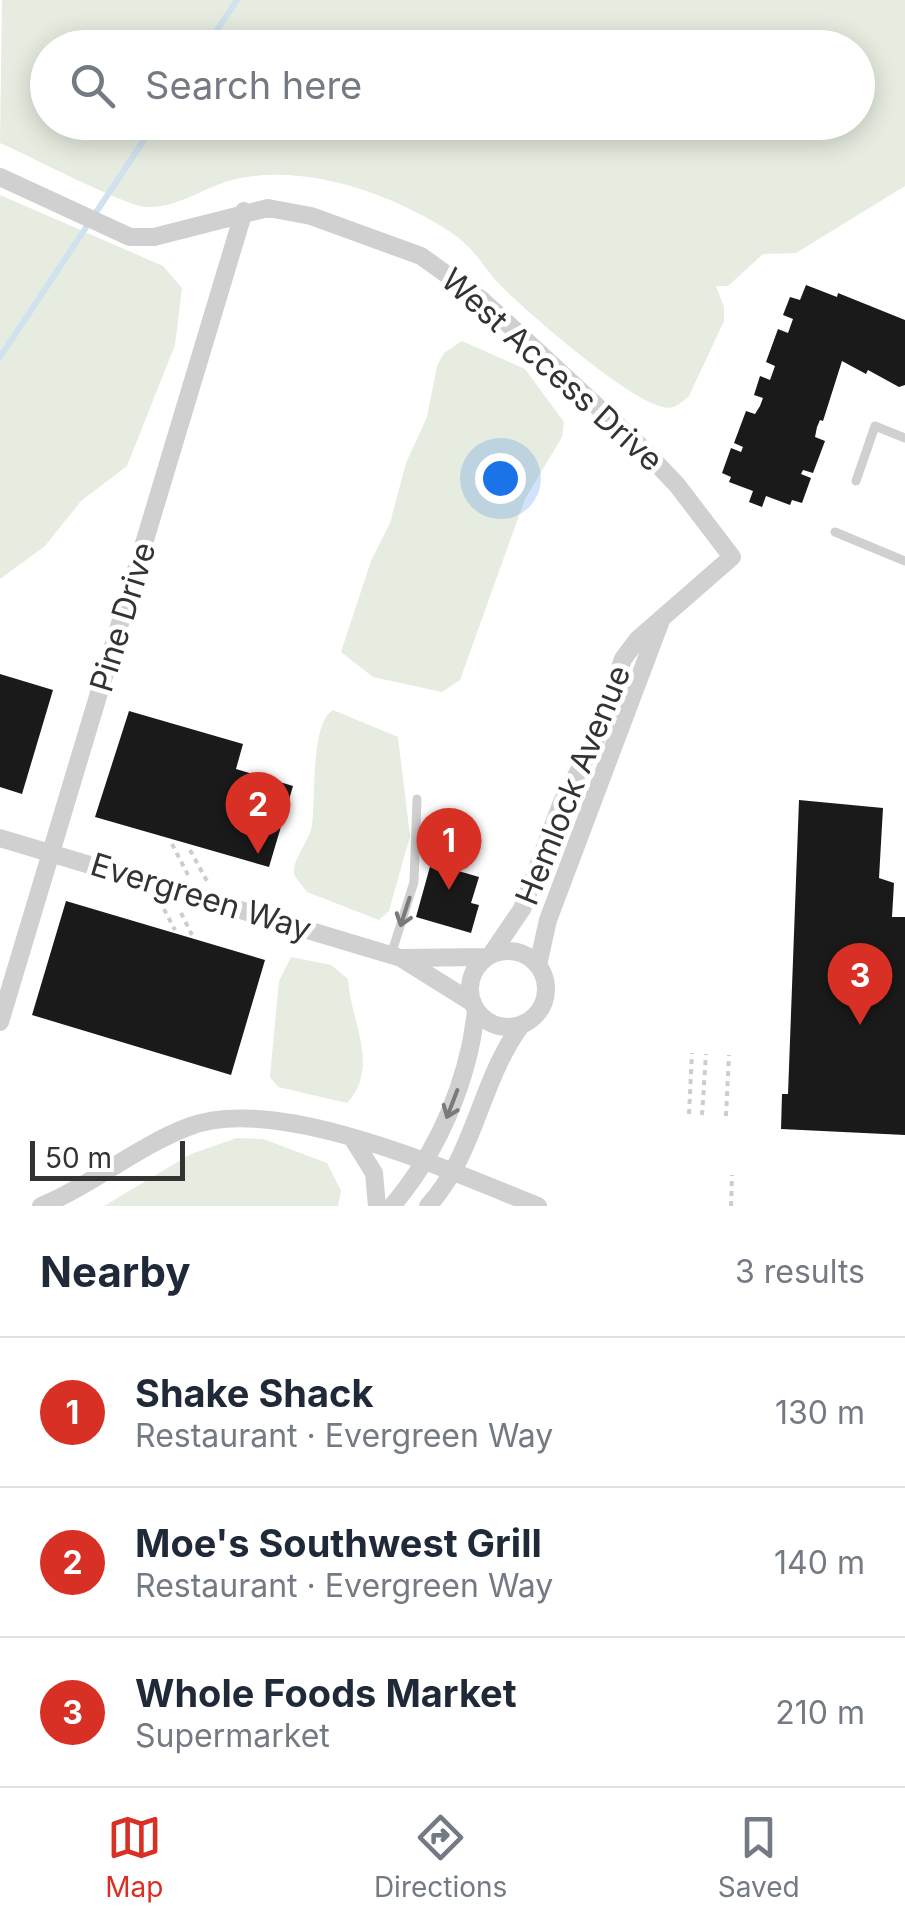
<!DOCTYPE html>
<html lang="en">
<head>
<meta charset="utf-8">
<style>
	:root { --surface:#fff; --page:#f6f6f7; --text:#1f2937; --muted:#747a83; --line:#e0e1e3; --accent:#d93025 }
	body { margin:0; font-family:Inter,sans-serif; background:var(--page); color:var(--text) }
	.scale { position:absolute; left:30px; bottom:25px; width:155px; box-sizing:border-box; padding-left:10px; border:5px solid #333; border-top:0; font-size:28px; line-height:35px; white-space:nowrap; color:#333; -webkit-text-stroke:8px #fff; paint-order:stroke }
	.you { position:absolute; left:500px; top:478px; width:35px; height:35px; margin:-25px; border:8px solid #fff; border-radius:50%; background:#1a73e8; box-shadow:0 0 0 15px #1a73e833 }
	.badge { display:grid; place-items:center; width:65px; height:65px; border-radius:50%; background:var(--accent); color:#fff; font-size:32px; font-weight:700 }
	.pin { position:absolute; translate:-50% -82px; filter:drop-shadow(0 2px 5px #0008) }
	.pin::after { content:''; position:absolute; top:52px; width:35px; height:30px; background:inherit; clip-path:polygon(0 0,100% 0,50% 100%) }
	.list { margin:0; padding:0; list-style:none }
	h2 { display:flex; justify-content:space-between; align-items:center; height:130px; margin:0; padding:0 40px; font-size:42px }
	h2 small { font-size:32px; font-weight:400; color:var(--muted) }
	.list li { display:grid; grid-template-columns:65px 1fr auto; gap:30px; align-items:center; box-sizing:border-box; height:150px; padding:0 40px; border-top:2px solid var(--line) }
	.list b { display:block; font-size:38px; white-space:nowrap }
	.list p { margin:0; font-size:32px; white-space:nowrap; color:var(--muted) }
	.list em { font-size:32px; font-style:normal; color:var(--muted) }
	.icon { flex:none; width:55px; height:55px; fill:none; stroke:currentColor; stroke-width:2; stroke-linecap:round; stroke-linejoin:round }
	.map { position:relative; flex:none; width:905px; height:1206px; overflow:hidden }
	.search { position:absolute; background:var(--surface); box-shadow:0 5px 25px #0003; left:30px; right:30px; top:30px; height:110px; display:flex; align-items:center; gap:25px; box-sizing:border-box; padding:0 35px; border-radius:55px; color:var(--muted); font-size:38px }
	.sheet { height:580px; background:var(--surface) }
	nav { display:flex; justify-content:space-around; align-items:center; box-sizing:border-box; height:140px; border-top:2px solid var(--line); background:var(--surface); font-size:28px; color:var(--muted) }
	nav a { display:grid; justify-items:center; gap:5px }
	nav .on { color:var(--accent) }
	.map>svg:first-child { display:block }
</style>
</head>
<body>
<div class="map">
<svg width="905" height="1206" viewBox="0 0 905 1206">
	<rect width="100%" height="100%" fill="#fff"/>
	<path fill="#e6ecdf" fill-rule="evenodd" d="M2 0H905V186L796 253 763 254 728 286H716L724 307V321L689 396C681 403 674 410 663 407 628 400 533 317 505 290 482 268 479 251 449 231 390 193 303 162 232 180 202 188 179 208 146 207 125 206 28 155 0 143ZM48 48H858V122H48Z
		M0 195 163 266 182 288 175 345 127 466 81 501 45 546 0 579Z
		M462 341 525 369 564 422 562 437 525 499 460 680 442 692 373 677 341 652 371 561 390 523 406 463 427 417 437 366 444 353Z
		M333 710 398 737 410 836 389 911 379 920 307 892 294 875C292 858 310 842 312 824 316 799 310 724 333 710Z
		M291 957 331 965 348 979C350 1021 381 1066 347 1103L278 1087 270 1077 279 981Z
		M237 1138 263 1139 327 1163 341 1191 338 1206H104L191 1154Z"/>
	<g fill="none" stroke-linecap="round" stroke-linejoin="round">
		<path stroke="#cfe2ee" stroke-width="6" d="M205 48 237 0
			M0 357 156 122"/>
	</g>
	<path fill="#1a1a1a" d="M806 285 837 297 838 293 905 320V385L899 387 868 370 866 374 842 361 823 421 820 420 817 427 815 437 825 441 813 473 803 470 801 474 811 478 802 503 792 500 790 505 766 496 762 507 749 502 753 491 729 482 731 477 722 473 731 448 741 452 743 447 734 443 746 411 755 414 760 406 763 398 754 395 760 376 770 380 775 366 766 362 778 329 788 333 793 319 783 315 790 297 800 300Z
		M0 674 53 690 22 794 0 787Z
		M129 711 243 744 236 769 293 786 269 867 95 817Z
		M799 800 883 808 879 878 894 883 892 917H905V1135L781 1129 782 1094H788Z
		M431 863 479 877 471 903 479 905 471 933 416 917Z
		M66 901 265 960 231 1075 32 1015Z"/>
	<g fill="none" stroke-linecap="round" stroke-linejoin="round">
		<path stroke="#cdcdcd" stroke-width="4" stroke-dasharray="5 5" stroke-linecap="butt" d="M172 844 188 875
			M190 850 207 881
			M164 909 175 930
			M181 913 192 935
			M689 1114 692 1053
			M702 1115 706 1054
			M726 1116 729 1055
			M731 1206 732 1175"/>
		<path stroke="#d0d0d0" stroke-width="9" d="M856 481 875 426 905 438
			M835 532 905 561
			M391 955 414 882 417 799"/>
		<path stroke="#d0d0d0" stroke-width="18" d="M0 177 130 237H154L268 208 311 216 421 256 482 300 639 445 677 485 732 557 638 639 623 659 596 739 562 802 522 909 492 953
			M0 838 401 958 473 1003
			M470 989a38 38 0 1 1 76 0a38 38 0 1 1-76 0Z
			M401 958 485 957
			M538 965 548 920 660 623
			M0 1022 244 211
			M354 1141 374 1173 377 1206
			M41 1206C92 1185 136 1147 188 1127 276 1092 452 1172 538 1206
			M392 1206C438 1152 469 1080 476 1010
			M428 1206C476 1153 480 1080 522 1024"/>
	</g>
	<defs><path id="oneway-shaft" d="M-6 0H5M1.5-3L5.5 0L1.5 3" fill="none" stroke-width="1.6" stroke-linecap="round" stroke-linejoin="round" transform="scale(2.5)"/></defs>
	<g stroke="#7a7a7a">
		<use href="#oneway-shaft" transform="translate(405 912) rotate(108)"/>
		<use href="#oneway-shaft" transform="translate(452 1104) rotate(111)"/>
	</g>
	<g text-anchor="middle" stroke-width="10" stroke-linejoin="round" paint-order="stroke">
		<g font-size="32" fill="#333" stroke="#fff">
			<text transform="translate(552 370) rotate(42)" y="11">West Access Drive</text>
			<text transform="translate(123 617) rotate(-73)" y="11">Pine Drive</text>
			<text transform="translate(573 785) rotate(-68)" y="11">Hemlock Avenue</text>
			<text transform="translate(201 897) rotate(17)" y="11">Evergreen Way</text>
		</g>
	</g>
</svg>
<div class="scale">50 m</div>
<div class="you"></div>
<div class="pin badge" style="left:449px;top:890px">1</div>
<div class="pin badge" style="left:258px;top:854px">2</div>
<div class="pin badge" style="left:860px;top:1025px">3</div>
<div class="search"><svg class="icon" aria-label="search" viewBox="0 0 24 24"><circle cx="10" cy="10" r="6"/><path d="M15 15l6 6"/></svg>Search here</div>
</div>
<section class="sheet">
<h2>Nearby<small>3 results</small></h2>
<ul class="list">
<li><span class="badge">1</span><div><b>Shake Shack</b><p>Restaurant · Evergreen Way</p></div><em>130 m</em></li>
<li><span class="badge">2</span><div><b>Moe's Southwest Grill</b><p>Restaurant · Evergreen Way</p></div><em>140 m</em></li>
<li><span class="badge">3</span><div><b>Whole Foods Market</b><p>Supermarket</p></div><em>210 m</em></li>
</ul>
</section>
<nav>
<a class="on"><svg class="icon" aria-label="map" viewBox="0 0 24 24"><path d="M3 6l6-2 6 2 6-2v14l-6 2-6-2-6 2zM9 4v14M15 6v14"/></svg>Map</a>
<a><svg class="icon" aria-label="directions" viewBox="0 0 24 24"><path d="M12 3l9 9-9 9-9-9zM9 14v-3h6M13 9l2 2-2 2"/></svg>Directions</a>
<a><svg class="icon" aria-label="saved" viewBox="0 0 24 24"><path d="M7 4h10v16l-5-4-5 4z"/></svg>Saved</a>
</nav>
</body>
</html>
